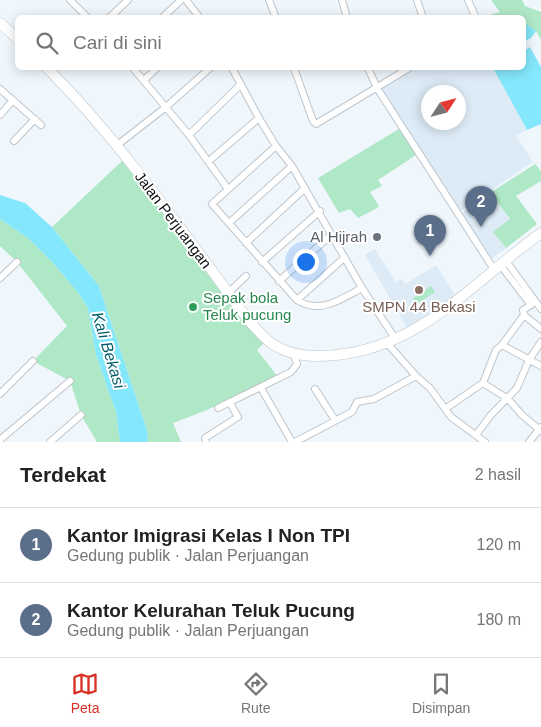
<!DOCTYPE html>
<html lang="id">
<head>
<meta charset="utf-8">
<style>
	:root { --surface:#fff; --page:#f6f6f6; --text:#222; --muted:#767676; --line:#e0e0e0; --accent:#d93025 }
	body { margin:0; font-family:Helvetica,sans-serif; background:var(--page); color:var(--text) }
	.compass { position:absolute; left:421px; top:85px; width:45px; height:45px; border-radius:50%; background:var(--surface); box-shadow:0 2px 12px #0003; rotate:54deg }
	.you { position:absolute; left:305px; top:261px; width:18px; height:18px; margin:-12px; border:4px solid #fff; border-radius:50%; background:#1a73e8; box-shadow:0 0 0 8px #1a73e833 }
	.badge { display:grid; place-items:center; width:32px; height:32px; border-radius:50%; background:var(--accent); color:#fff; font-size:16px; font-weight:700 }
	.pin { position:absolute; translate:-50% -41px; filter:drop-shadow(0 1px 2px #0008) }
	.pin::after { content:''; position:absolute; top:26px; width:18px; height:15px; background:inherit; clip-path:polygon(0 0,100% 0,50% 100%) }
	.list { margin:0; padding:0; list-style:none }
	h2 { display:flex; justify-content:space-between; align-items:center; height:65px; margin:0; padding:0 20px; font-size:21px }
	h2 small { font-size:16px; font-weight:400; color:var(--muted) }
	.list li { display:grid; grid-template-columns:32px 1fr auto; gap:15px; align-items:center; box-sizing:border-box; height:75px; padding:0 20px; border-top:1px solid var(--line) }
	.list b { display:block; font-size:19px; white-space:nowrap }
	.list p { margin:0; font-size:16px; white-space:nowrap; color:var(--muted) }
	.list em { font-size:16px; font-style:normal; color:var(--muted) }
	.icon { flex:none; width:28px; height:28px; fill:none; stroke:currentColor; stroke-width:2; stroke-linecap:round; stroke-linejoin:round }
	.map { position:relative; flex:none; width:541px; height:442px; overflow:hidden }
	.search { position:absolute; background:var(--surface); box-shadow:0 2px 12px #0003; left:15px; right:15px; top:15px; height:55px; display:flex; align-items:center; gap:12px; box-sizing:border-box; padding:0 18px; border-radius:8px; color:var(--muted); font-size:19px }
	.sheet { height:215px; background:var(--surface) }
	nav { display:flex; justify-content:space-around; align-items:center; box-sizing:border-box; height:70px; border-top:1px solid var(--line); background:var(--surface); font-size:14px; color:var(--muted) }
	nav a { display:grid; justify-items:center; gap:2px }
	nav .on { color:var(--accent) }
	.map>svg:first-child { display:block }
</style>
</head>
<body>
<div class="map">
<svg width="541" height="442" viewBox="0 0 541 442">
	<rect width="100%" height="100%" fill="#eff7fd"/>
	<path fill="#ddebf6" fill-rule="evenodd" d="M417 68H493L527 130 516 136 533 162 459 212 380 89ZM428 92H458V122H428Z
		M490 193 510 220 493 232 506 248 488 261 459 215Z
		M375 249 396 282 402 279 405 284 436 265 455 295 407 328 365 255Z"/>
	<path fill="#afe8c6" d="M491 0H522L525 6 541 12V40L536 31 525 25 524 18 492 17 490 15 500 12Z
		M402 127 419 153 378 180 382 186 370 192 379 206 377 208 358 218 350 209 339 213 318 178Z
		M122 161 266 341 257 350 278 377 207 410 173 423 181 442H147L148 433 99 286 52 227Z
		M535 164 541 171V181L516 196 537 224 506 248 493 232 510 219 490 193Z
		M0 219 29 239 54 264 79 294 88 308 96 355 116 412 120 442H97L81 415 70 381 33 361 67 326 17 262 0 246Z
		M431 286 435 292 417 304 413 298Z"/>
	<path fill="#85e7fb" d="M524 23 536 31 531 38 524 42Z
		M530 47 541 67V124L527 130 493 68H524V51Z
		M0 195 25 203 52 227 99 286 148 433 147 442H120L116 412 96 355 88 308 79 294 54 264 29 239 0 219Z"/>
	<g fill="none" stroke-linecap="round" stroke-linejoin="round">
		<g stroke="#bec5cb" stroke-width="8">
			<path id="minor" d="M70 0 88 18
				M186 0 200 18
				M269 0 276 18
				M342 0 347 18
				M417 0 423 18
				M468 0 476 18
				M109 18 128 0
				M162 18 181 0
				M133 68 189 135 228 189
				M232 68 259 118 276 146 292 166 362 288 396 340
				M294 68 313 121 316 124 409 68
				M368 68 377 88 495 271
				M144 80 157 68
				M0 89 41 125
				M0 115 13 100
				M189 135 241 84
				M14 141 35 119
				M116 146 166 107 210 68
				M276 146 212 204 297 300C320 315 341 299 362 288
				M209 161 259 118
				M229 223 292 166
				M246 243 304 189
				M506 261 541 309
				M262 262 320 211
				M501 266 531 305 523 310 524 315 541 329
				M0 278 17 262
				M279 281 331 235
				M228 293 246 276
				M297 300 344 258
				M387 343 416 376 430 388 451 417 485 442
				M502 345 524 315
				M483 383 496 350 502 345 541 366
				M261 388 292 442
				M315 389 335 420
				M0 394 33 361
				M218 408 291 372 297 364 294 355
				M445 409 483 383 508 399 522 415 541 431
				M476 435 490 416 517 388 529 360 541 342
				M1 439 70 381
				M50 442 81 415
				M206 442 205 438 238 417 230 403
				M295 442 352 412 357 402 374 399 416 376
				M529 442 541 427"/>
		</g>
		<g stroke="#bec5cb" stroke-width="11">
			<path id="primary" d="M0 23 18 39
				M47 68C123 144 185 235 249 321 257 329 264 339 274 345 294 357 314 357 336 355 422 347 475 280 541 233"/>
		</g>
		<use href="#minor" stroke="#fff" stroke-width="6"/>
		<use href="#primary" stroke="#fff" stroke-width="10"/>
	</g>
	<circle fill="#6b7280" stroke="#fff" stroke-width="2" cx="377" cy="237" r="5"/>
	<circle fill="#8d6e63" stroke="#fff" stroke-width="2" cx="419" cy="290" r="5"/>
	<circle fill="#2e9e5b" stroke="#fff" stroke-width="2" cx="193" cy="307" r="5"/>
	<g text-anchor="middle" stroke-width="4" stroke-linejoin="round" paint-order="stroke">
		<g font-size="15" fill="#101315" stroke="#fff">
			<text transform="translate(173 220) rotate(53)" y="5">Jalan Perjuangan</text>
		</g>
		<g font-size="15" fill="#5b616d" stroke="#fff" text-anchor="end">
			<text x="367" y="242">Al Hijrah</text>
		</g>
		<g font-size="15" fill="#27864d" stroke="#fff" text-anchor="start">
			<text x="203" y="303">Sepak bola<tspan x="203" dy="17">Teluk pucung</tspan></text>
		</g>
		<g font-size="15" fill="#785e54" stroke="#fff">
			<text x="419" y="312">SMPN 44 Bekasi</text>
		</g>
		<g font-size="16" font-style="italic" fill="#035d6b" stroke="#fff">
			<text transform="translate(109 350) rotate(73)" y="6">Kali Bekasi</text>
		</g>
	</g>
</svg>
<svg class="compass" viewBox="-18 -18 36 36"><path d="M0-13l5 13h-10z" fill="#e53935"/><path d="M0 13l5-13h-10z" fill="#767676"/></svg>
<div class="you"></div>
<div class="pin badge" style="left:430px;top:256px;background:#5c6f8a">1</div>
<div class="pin badge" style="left:481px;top:227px;background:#5c6f8a">2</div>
<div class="search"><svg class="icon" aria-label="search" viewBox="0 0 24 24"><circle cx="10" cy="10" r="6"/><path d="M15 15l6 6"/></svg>Cari di sini</div>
</div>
<section class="sheet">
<h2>Terdekat<small>2 hasil</small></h2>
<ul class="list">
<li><span class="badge" style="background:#5c6f8a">1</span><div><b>Kantor Imigrasi Kelas I Non TPI</b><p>Gedung publik · Jalan Perjuangan</p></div><em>120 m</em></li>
<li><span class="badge" style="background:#5c6f8a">2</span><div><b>Kantor Kelurahan Teluk Pucung</b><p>Gedung publik · Jalan Perjuangan</p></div><em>180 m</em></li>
</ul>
</section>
<nav>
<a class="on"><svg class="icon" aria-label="map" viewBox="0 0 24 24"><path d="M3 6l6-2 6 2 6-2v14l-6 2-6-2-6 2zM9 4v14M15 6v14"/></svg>Peta</a>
<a><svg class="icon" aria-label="directions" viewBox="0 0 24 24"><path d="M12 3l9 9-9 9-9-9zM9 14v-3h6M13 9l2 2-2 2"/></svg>Rute</a>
<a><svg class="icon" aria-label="saved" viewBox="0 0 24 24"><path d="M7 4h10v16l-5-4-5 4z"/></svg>Disimpan</a>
</nav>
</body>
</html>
